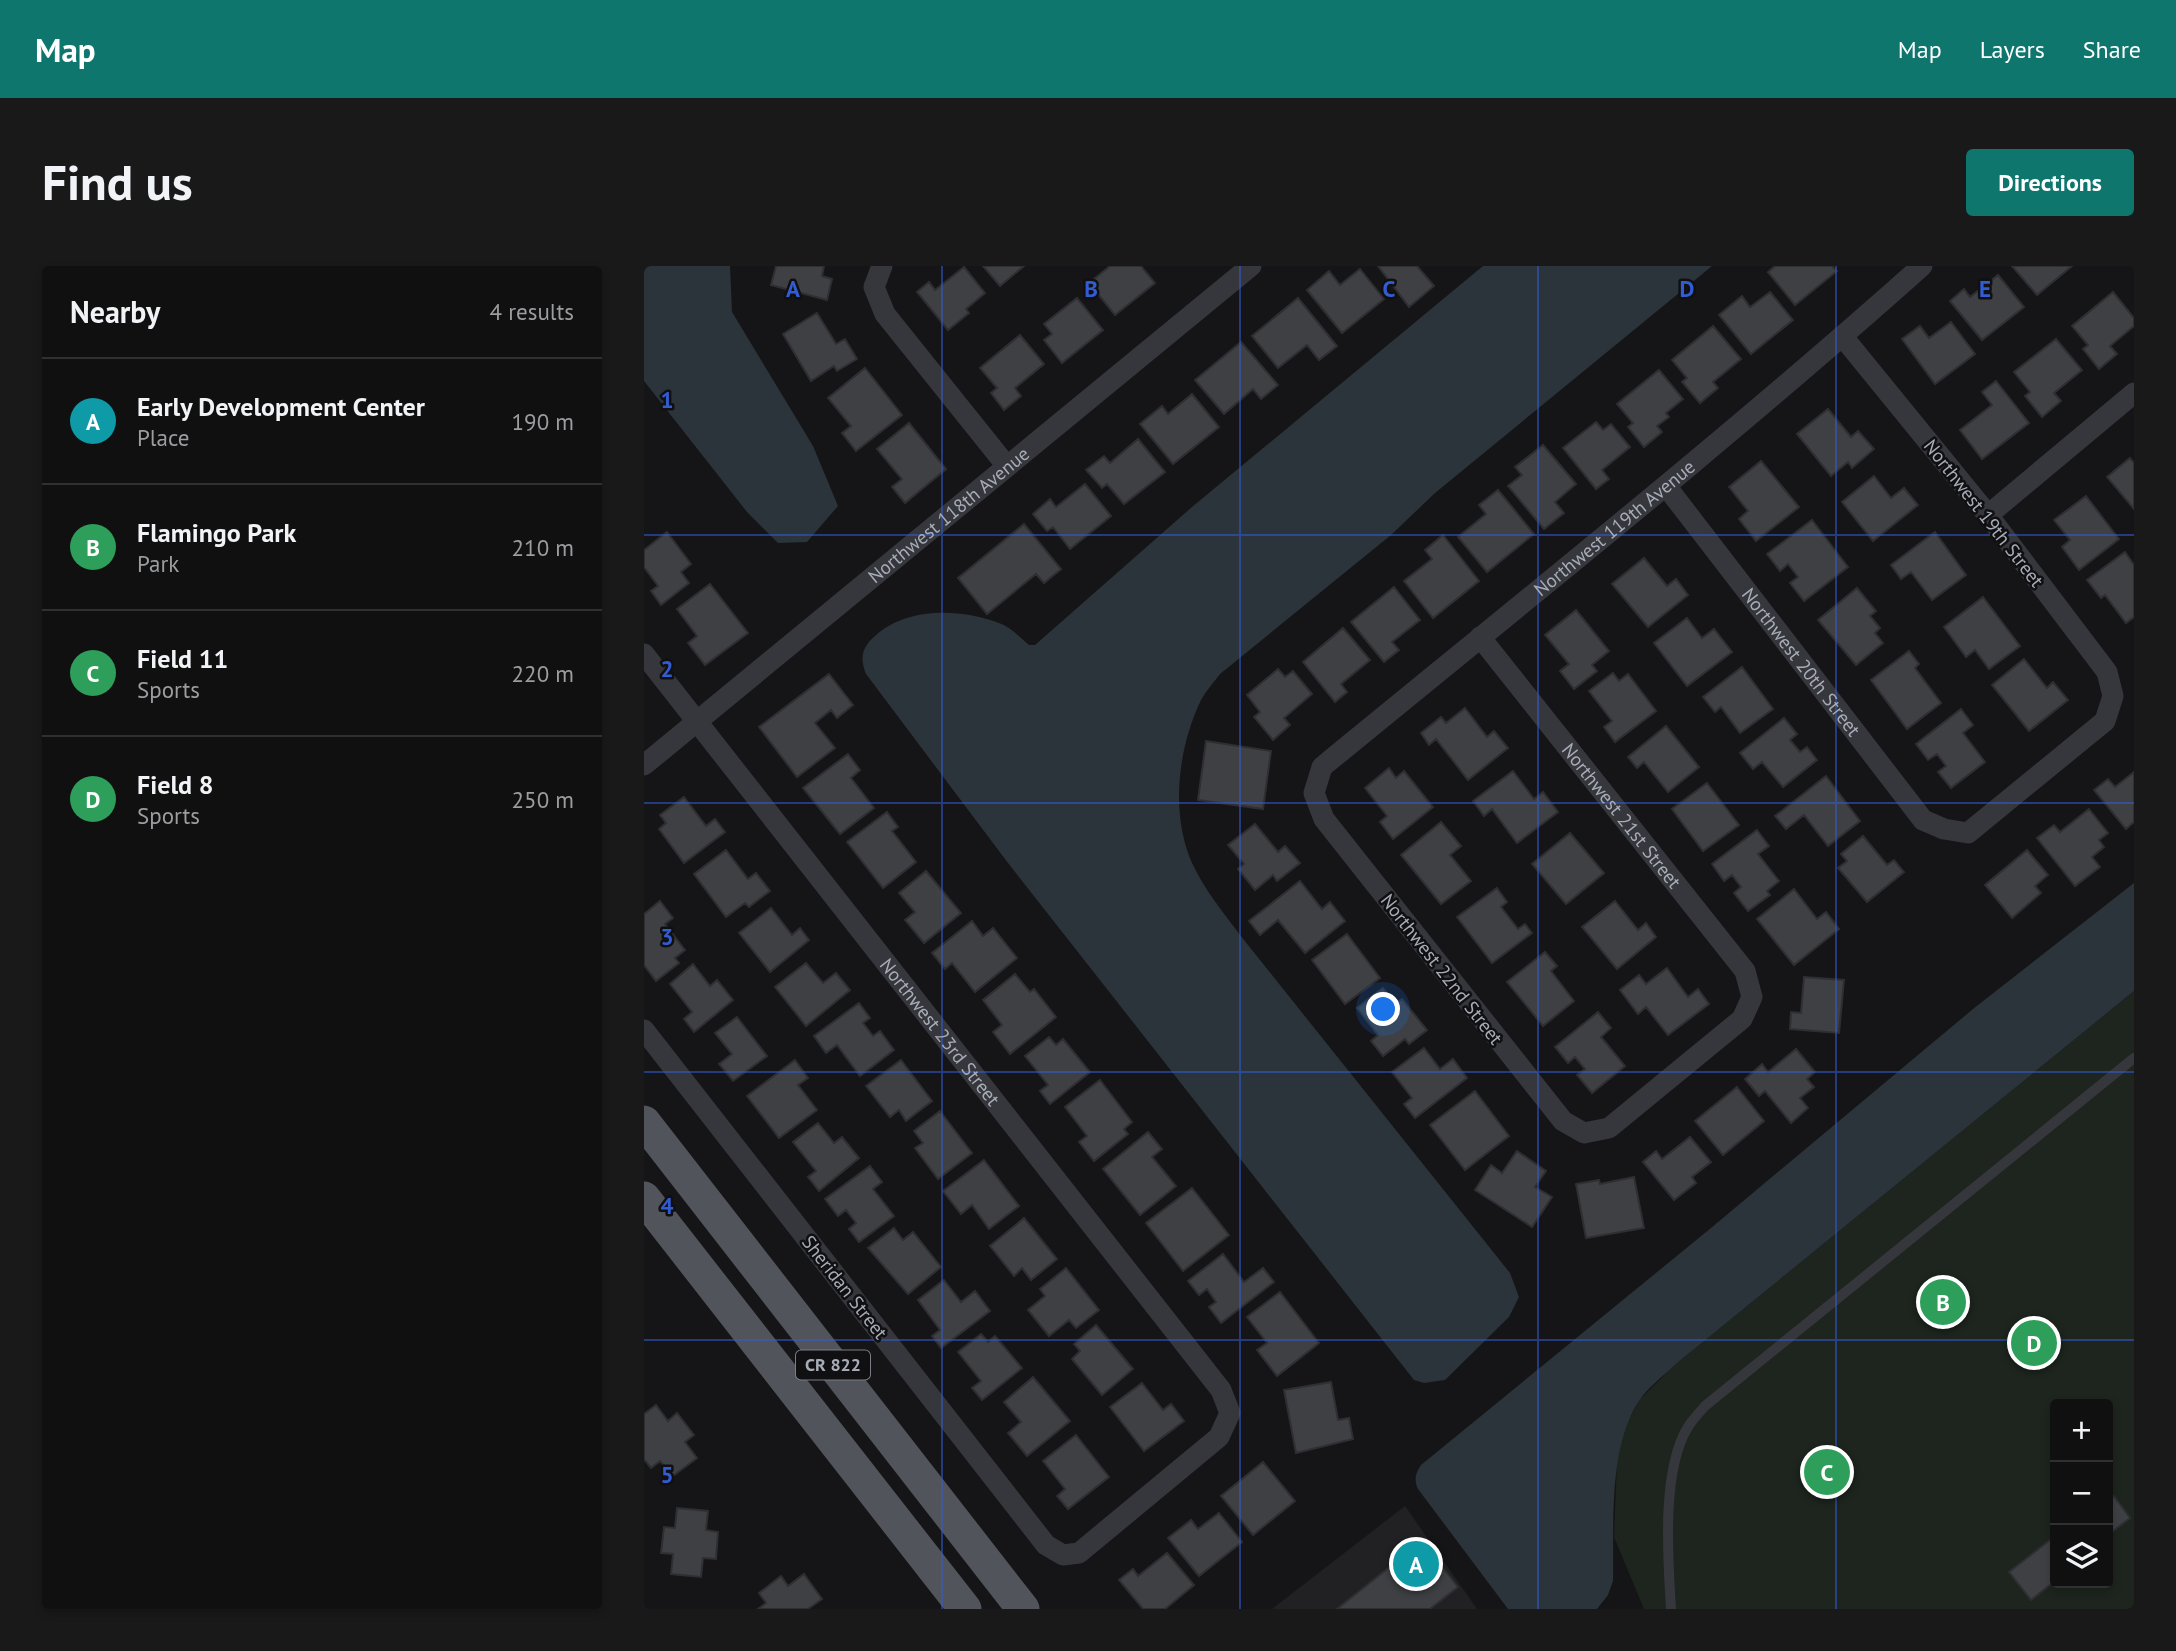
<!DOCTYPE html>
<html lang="en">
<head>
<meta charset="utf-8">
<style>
	:root { --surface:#101011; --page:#19191a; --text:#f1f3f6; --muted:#9c9d9f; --line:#303031; --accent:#0f766e }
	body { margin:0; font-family:"PT Sans",sans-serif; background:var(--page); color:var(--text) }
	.controls { position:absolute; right:21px; bottom:21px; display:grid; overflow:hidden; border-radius:7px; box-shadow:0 4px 10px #0003 }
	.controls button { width:63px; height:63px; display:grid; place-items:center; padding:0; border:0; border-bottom:2px solid var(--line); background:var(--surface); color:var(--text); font:35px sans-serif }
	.you { position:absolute; left:740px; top:744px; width:24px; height:24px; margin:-18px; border:5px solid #fff; border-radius:50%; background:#1a73e8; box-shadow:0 0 0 10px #1a73e833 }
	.badge { display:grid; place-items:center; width:46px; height:46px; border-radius:50%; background:var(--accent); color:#fff; font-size:23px; font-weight:700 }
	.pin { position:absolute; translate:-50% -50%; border:4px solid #fff; box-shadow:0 2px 7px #0006 }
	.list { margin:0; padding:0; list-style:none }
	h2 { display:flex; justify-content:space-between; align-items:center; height:91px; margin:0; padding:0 28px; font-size:30px }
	h2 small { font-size:23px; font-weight:400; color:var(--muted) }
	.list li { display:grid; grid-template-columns:46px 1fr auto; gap:21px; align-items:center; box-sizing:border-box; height:126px; padding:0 28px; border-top:2px solid var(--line) }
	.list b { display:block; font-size:26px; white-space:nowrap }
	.list p { margin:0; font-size:23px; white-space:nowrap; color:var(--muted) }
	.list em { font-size:23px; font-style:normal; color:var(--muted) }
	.icon { flex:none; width:38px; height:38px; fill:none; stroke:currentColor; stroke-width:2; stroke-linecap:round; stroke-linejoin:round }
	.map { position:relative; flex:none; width:1490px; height:1343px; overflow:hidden; border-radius:7px }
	header { display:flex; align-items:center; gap:42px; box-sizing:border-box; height:98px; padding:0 35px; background:var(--accent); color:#fff }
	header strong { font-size:33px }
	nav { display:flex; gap:38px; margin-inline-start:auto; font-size:24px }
	.intro { display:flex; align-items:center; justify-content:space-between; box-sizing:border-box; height:168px; padding:0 42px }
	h1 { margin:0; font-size:49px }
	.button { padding:18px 32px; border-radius:7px; background:var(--accent); color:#fff; font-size:24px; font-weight:700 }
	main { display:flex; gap:42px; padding:0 42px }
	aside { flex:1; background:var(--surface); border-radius:7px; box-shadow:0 4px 10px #0003 }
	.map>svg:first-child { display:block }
</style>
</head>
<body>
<header>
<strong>Map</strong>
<nav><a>Map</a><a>Layers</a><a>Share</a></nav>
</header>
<div class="intro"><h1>Find us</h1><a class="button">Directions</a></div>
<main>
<aside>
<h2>Nearby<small>4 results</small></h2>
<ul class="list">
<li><span class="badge" style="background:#0f9aa8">A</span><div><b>Early Development Center</b><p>Place</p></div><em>190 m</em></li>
<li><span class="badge" style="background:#2e9e5b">B</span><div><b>Flamingo Park</b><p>Park</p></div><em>210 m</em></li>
<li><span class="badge" style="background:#2e9e5b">C</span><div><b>Field 11</b><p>Sports</p></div><em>220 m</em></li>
<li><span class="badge" style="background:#2e9e5b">D</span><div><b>Field 8</b><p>Sports</p></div><em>250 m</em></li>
</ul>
</aside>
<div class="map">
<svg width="1490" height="1343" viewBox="0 0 1490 1343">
	<rect width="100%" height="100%" fill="#151517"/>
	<path fill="#212124" d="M761 1240 833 1343H628Z"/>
	<path fill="#1d251e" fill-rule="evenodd" d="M1490 725V1343H1000L970 1271 973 1196 980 1163 996 1133 1033 1097ZM1411 1138H1464V1317H1411Z"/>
	<path fill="#2b343b" d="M0 0H86L88 46 169 180 194 240 163 276 134 277 103 246 0 115Z
		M839 0H1068L791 227 747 269 576 408C570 416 562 425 557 434 534 482 526 547 548 597 560 623 579 646 596 669L866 1007 875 1031 865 1051 801 1114 780 1117 770 1114 364 597 222 408C216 393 217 382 231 370 262 341 316 342 355 357 367 361 375 371 385 379H391L548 241Z
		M1490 617V725L1033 1097C1021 1109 1004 1121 995 1135 964 1182 970 1259 969 1315L964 1329 953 1343H864L774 1223C770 1214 771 1208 777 1199L1067 962 1329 743Z"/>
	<path fill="#3f4044" stroke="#2f2f33" stroke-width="2" d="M132 0H180L178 10 188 13 183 34 127 19Z
		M339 0H380L356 20Z
		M466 0H497L511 17 471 49 445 17Z
		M734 0H773L790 20 765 41Z
		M1131 0H1188L1193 5 1151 39 1124 6Z
		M1368 0H1428L1393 29Z
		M320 1 341 27 322 43 325 47 304 64 273 26 285 16 291 24Z
		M716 3 740 33 698 67 663 24 685 5 696 19Z
		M1354 9 1380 41 1338 74 1306 35 1320 23 1326 31Z
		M1126 26 1149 54 1107 88 1075 49 1098 30 1106 41Z
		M1469 26 1490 52V60L1466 80 1473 88 1455 103 1439 83 1444 79 1428 60Z
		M433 32 459 64 418 97 400 74 408 68 400 58Z
		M654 32 693 80 675 94 663 79 634 102 608 70Z
		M173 47 192 78 201 73 213 93 193 105 190 100 167 115 139 68Z
		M1307 56 1331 88 1291 118 1258 73 1276 60 1285 72Z
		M1069 60 1097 93 1069 116 1074 122 1056 137 1038 116 1043 112 1028 94Z
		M376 69 400 98 371 122 377 130 360 144 347 127 353 122 336 102Z
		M1412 73 1438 104 1410 127 1417 135 1398 151 1381 130 1386 126 1370 106Z
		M597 76 634 119 617 133 609 123 580 148 551 114Z
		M221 102 258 149 212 185 198 167 207 160 184 132Z
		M1015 104 1039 133 1022 147 1025 151 1013 160 1018 166 1000 181 984 161 989 157 973 138Z
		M1352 115 1385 157 1338 193 1316 164 1348 139 1338 126Z
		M548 128 575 161 529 198 496 158 518 140 524 148Z
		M1184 143 1207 171 1214 165 1230 183 1208 202 1204 196 1187 210 1153 168Z
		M952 156 959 164 967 158 986 181 958 204 965 213 952 223 919 182Z
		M265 157 302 203 261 237 248 221 258 213 233 183Z
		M494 173 521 206 480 238 463 218 458 222 442 204 460 190 466 197Z
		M899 179 932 218 911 236 920 247 900 263 864 220 878 209 871 201Z
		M1486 192 1490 197V243L1463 211Z
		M1117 195 1155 241 1112 275 1095 253 1104 245 1085 221Z
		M1230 210 1247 232 1260 222 1274 239 1229 275 1198 236Z
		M441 218 467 250 426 283 409 261 403 265 389 248 406 233 412 241Z
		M854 224 890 268 843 306 814 271 842 248 835 239Z
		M1442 230 1475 273 1435 304 1418 281 1426 274 1410 254Z
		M1168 254 1204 301 1160 335 1146 317 1154 311 1144 298 1136 305 1123 288Z
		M380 258 417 303 400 317 392 308 343 348 314 312Z
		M23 266 47 298 37 306 45 317 17 339 7 325 14 320 0 301V284Z
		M1291 266 1322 309 1288 334 1267 306 1257 313 1247 299Z
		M799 269 835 315 789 352 760 315 788 293 781 284Z
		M1481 286 1490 299V351L1482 357 1461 329 1457 332 1443 314Z
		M1000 292 1023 320 1032 313 1044 329 1004 361 968 318Z
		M66 318 104 367 61 399 44 377 53 370 33 343Z
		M750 321 776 354 748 376 755 384 740 396 707 356Z
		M1213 322 1232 345 1226 350 1236 362 1231 367 1239 377 1212 399 1174 354Z
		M1339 331 1376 380 1345 403 1331 384 1322 391 1300 361Z
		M932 344 965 385 948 399 953 405 930 423 916 405 925 398 901 369Z
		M1043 352 1058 372 1070 363 1088 386 1043 420 1010 377Z
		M699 362 726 394 697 418 703 426 691 436 659 396Z
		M1265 385 1275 398 1271 402 1297 437 1263 463 1227 414Z
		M1380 393 1403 422 1409 416 1424 434 1385 465 1348 419Z
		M1098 401 1129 443 1096 467 1077 441 1071 446 1059 431Z
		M634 403 641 411 649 405 668 428 640 452 646 459 629 474 610 451 616 446 603 429Z
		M969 407 975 415 984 408 1012 445 971 476 960 461 968 455 945 425Z
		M185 408 209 439 193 452 187 444 171 457 191 482 153 511 115 461Z
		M821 442 843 471 850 465 864 482 824 514 792 473 785 479 777 467 797 451 802 457Z
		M1317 443 1329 459 1319 467 1341 496 1307 522 1294 506 1302 500 1293 488 1284 494 1272 478Z
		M1140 452 1153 468 1146 474 1156 486 1163 481 1173 494 1139 521 1118 496 1109 503 1096 487Z
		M1022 460 1055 501 1024 526 1000 496 993 502 984 491Z
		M562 475 627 485 619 543 554 534Z
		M204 488 216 504 207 512 230 542 196 568 159 522Z
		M745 502 752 512 760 505 789 541 749 573 736 556 743 550 721 522Z
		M869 505 890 533 899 526 914 546 873 577 848 543 840 550 829 535Z
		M1490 506V556L1482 563 1450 524 1464 513 1471 521Z
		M1182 510 1216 555 1184 580 1160 549 1142 563 1131 550Z
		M1063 517 1095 559 1059 585 1028 543Z
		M40 531 62 560 71 553 81 566 40 597 15 563 22 557 16 549Z
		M1445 543 1464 567 1455 574 1460 581 1448 591 1456 601 1431 620 1393 572 1410 559 1416 566Z
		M243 546 254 561 248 565 272 596 239 622 203 576Z
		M797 556 817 580 806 589 827 615 797 638 757 589Z
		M611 558 634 586 641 580 656 597 633 615 629 609 611 624 594 603 600 598 584 579Z
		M1113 564 1125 580 1114 588 1135 615 1123 625 1126 629 1104 645 1090 627 1097 621 1088 609 1080 615 1068 598Z
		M926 567 960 607 922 638 888 598Z
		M1219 570 1243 599 1250 594 1260 606 1223 636 1194 602 1203 595 1197 588Z
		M82 584 104 613 112 607 126 625 105 641 101 637 82 651 50 608Z
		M1383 584 1404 609 1391 620 1397 627 1368 652 1341 619Z
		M282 605 317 647 280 677 261 654 271 646 255 627Z
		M656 615 678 643 686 636 701 655 661 687 634 654 616 669 605 655Z
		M853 622 863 636 857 641 874 663 881 658 888 667 848 697 813 651Z
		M1150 623 1173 653 1182 646 1195 663 1150 699 1113 653Z
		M16 635 29 652 21 658 41 684 31 692 35 697 12 715 0 699V648Z
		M971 635 994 664 1002 657 1012 671 973 703 938 661Z
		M127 642 148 669 156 662 165 674 126 706 95 667Z
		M328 655 339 670 349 662 373 692 331 726 308 697 301 703 288 687Z
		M703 668 736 712 701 738 668 694Z
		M901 686 913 700 907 705 930 735 899 760 863 716Z
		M162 697 179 717 192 707 206 724 162 760 131 721Z
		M49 698 66 720 73 714 89 734 50 766 40 753 48 746 26 718Z
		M1023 702 1044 731 1054 723 1065 738 1024 769 1002 741 994 748 976 724 995 709 1002 718Z
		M371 708 386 726 390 723 412 751 366 788 349 766 358 759 339 734Z
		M1160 711 1200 714 1195 767 1146 763 1147 746 1157 747Z
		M739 722 751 738 758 733 783 764 765 778 761 773 739 790 727 775 734 769 713 742Z
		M215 737 226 752 219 757 229 770 236 765 250 784 216 810 193 779 182 787 170 770Z
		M954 746 967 762 957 771 981 800 948 827 933 809 941 803 931 791 924 797 911 781Z
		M93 751 123 790 89 815 75 798 88 788 71 767Z
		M405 771 412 779 419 773 446 806 406 838 396 825 404 819 381 790Z
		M780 782 796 803 809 793 823 812 771 852 760 838 768 832 748 806Z
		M1152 783 1171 806 1163 813 1170 821 1156 832 1164 842 1147 857 1121 825 1115 830 1101 813 1118 798 1124 806Z
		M151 794 164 812 154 819 173 844 135 872 103 830Z
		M257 794 288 835 262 855 255 844 246 851 222 820Z
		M456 814 488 856 480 863 484 868 450 895 435 876 443 870 421 841Z
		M1093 821 1120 855 1079 889 1051 855Z
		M831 825 865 870 821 904 786 859Z
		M296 845 328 887 294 913 271 882 279 877 270 865Z
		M174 857 190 877 198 871 215 892 175 925 164 911 172 905 149 876Z
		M504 866 518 883 508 891 532 920 496 949 459 903Z
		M1046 871 1067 896 1048 911 1052 917 1030 934 999 896 1012 885 1018 893Z
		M873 885 902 905 891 921 908 931 888 961 831 924 847 899 858 907Z
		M340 894 375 940 345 963 328 939 317 948 299 925Z
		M226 900 238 916 229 923 250 950 215 976 205 963 212 957 202 944 194 950 181 933Z
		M990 911 1000 962 942 972 932 918 955 914 956 918Z
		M548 922 585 969 539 1005 502 957Z
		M380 952 413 993 387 1014 378 1002 370 1010 346 980Z
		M250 962 259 974 269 966 297 1001 264 1028 224 982Z
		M579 988 600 1016 619 1002 630 1016 577 1057 565 1041 572 1036 563 1023 555 1029 544 1015Z
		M422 1002 455 1044 432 1062 425 1054 405 1070 384 1044 401 1030 396 1023Z
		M300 1014 317 1036 331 1025 346 1045 297 1082 288 1070 296 1064 274 1034Z
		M636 1026 675 1077 633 1110 613 1084 623 1077 603 1051Z
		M452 1059 489 1103 458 1129 428 1093 436 1085 430 1078Z
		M337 1068 344 1076 351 1070 378 1102 338 1134 328 1122 337 1115 314 1086Z
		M389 1111 426 1155 383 1190 364 1167 377 1156 360 1136Z
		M687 1116 694 1154 705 1152 709 1173 652 1187 640 1124Z
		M498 1117 519 1144 527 1138 540 1155 500 1185 466 1141Z
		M12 1139 24 1155 33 1147 50 1169 41 1176 53 1192 29 1210 16 1195 7 1202 0 1193V1148Z
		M432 1169 465 1211 424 1243 413 1230 421 1223 399 1195Z
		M619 1196 651 1235 609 1269 577 1230Z
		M1470 1230 1486 1252 1464 1269V1235Z
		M33 1242 64 1245 62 1264 74 1266 72 1293 59 1292 57 1311 27 1308 29 1288 17 1287 20 1261 31 1262Z
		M575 1247 598 1276 555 1310 524 1272 547 1254 554 1263Z
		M1411 1270V1315L1387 1334 1365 1306Z
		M778 1275 814 1321 786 1343H693Z
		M523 1287 550 1319 521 1343H499L475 1314 489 1303 494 1310Z
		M160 1308 178 1333 164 1343H114L122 1337 115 1327 137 1310 144 1320Z"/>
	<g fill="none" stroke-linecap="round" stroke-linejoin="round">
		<path stroke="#36373c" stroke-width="10" d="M1027 1343C1024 1294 1017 1204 1044 1161 1048 1154 1055 1147 1061 1140L1490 792"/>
		<g stroke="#36373c" stroke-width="21">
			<path d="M238 0 230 21 241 48 362 199"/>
			<path id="s1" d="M1022 220 1279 554 1300 563 1324 567 1461 455 1469 430 1463 406 1344 249 1199 71"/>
			<path d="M1344 249 1490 127"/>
			<path id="s2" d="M836 371 1101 705 1108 731 1098 753 965 862 940 867 919 855 680 553 670 527 678 501C879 336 1083 174 1278 0"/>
			<path id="s3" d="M0 388 577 1124 586 1147 575 1171 435 1287 419 1289 402 1279 0 764"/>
			<path id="s4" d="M0 499 607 0"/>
		</g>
		<path stroke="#52545b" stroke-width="33" d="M0 856 379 1343
			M0 932 321 1343"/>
	</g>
	<path fill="none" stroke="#325cd3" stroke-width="2" stroke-opacity="0.55" d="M298 0V1343M596 0V1343M894 0V1343M1192 0V1343M0 269H1490M0 537H1490M0 806H1490M0 1074H1490"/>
	<g text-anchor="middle" stroke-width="5" stroke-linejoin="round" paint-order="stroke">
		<rect fill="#101012" stroke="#7a7d86" stroke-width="2" x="152" y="1084.5" width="74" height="29" rx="5"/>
		<g font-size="18" font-weight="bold" fill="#a7acb7">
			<text x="189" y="1105">CR 822</text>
		</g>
		<g font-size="19" fill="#a7acb7" stroke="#101012">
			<text transform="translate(1340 247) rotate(52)" y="7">Northwest 19th Street</text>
			<text dy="7" stroke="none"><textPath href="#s4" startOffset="394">Northwest 118th Avenue</textPath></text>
			<text dy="7" stroke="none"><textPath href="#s2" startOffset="1517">Northwest 119th Avenue</textPath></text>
			<text dy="7" stroke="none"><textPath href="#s1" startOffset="222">Northwest 20th Street</textPath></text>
			<text dy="7" stroke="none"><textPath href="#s2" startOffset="228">Northwest 21st Street</textPath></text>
			<text transform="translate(798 703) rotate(52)" y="7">Northwest 22nd Street</text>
			<text dy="7" stroke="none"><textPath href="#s3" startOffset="480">Northwest 23rd Street</textPath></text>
			<text transform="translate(201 1021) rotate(52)" y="7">Sheridan Street</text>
		</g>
	</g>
	<g font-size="23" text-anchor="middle" font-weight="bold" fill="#325cd3" stroke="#101012" stroke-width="5" stroke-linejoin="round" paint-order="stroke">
		<text x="149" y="31">A</text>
		<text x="447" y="31">B</text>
		<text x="745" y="31">C</text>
		<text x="1043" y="31">D</text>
		<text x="1341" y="31">E</text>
		<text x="23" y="142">1</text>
		<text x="23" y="411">2</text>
		<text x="23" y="679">3</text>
		<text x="23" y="948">4</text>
		<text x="23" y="1217">5</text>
	</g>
</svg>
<div class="controls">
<button>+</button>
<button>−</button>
<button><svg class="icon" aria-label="layers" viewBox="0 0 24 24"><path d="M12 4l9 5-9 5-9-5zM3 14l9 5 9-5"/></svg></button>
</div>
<div class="you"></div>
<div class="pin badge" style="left:772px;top:1298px;background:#0f9aa8">A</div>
<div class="pin badge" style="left:1299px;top:1036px;background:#2e9e5b">B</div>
<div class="pin badge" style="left:1183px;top:1206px;background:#2e9e5b">C</div>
<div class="pin badge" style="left:1390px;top:1077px;background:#2e9e5b">D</div>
</div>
</main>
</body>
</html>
